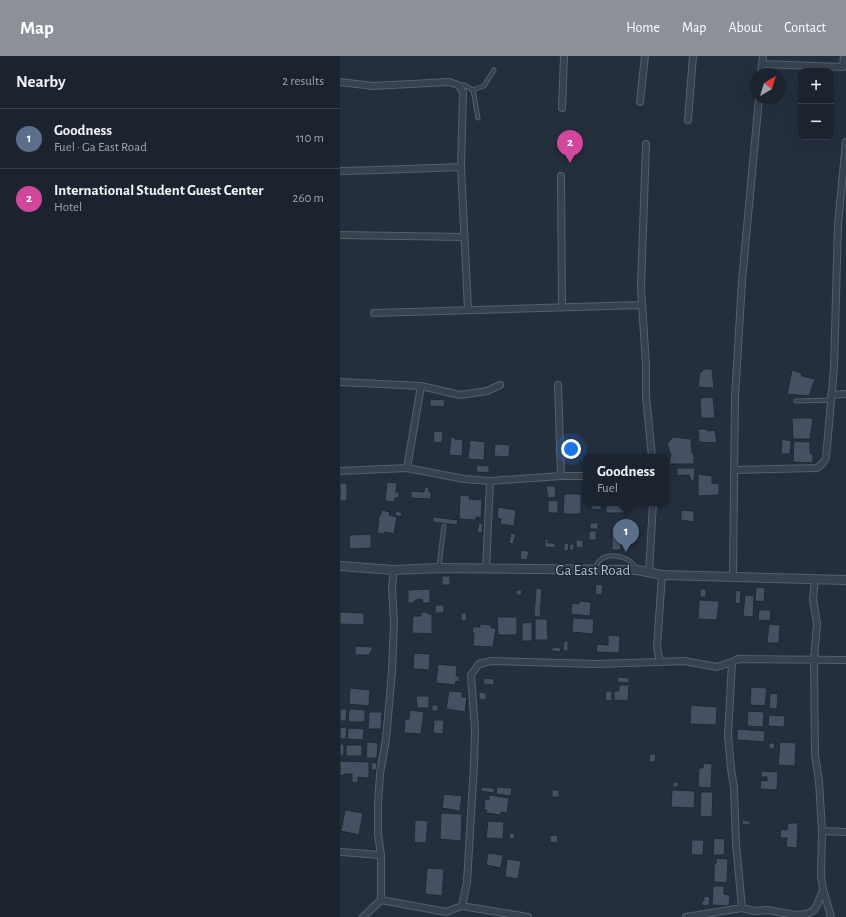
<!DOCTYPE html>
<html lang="en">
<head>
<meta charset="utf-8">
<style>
	:root { --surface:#1b232e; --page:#242b36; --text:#f1f3f6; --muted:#a0a4aa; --line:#39404a; --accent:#8c9099 }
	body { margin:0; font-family:"Alegreya Sans",sans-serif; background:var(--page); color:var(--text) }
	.controls { position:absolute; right:12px; top:12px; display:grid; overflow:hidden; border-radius:8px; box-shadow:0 4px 16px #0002 }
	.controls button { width:36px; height:36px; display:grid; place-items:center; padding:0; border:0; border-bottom:1px solid var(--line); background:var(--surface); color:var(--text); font:20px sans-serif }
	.compass { position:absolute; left:410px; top:12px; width:36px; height:36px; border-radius:50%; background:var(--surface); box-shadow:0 4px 16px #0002; rotate:38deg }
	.you { position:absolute; left:231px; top:393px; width:14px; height:14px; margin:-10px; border:3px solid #fff; border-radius:50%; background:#1a73e8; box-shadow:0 0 0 6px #1a73e833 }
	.badge { display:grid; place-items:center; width:26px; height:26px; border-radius:50%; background:var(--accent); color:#fff; font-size:13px; font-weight:700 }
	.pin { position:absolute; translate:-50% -33px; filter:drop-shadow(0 1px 2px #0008) }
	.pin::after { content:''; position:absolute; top:21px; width:14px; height:12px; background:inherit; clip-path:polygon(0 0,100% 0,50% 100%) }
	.popup { position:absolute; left:243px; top:398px; width:86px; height:52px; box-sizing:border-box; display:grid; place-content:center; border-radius:8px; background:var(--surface); filter:drop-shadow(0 1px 3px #0005); font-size:13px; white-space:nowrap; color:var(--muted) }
	.popup b { font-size:15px; color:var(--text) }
	.popup::after { content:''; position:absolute; left:50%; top:100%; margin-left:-8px; border:8px solid transparent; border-top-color:var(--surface) }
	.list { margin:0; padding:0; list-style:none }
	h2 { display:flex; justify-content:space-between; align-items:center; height:52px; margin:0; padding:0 16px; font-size:17px }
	h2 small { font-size:13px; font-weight:400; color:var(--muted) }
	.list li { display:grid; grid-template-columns:26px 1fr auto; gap:12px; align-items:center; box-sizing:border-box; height:60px; padding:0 16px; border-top:1px solid var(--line) }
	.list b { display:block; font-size:15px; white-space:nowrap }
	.list p { margin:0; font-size:13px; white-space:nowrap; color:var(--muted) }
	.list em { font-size:13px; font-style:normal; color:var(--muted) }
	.map { position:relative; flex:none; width:506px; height:861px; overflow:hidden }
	header { display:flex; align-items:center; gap:24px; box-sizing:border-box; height:56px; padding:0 20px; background:var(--accent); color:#fff }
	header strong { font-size:19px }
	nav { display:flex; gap:22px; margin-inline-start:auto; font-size:14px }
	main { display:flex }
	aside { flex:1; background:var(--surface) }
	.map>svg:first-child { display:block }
</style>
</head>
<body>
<header>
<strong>Map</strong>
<nav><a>Home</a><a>Map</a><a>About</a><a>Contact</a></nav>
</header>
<main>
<aside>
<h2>Nearby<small>2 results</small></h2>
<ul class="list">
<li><span class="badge" style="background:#5c6f8a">1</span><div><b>Goodness</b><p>Fuel · Ga East Road</p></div><em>110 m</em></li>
<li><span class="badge" style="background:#d1479c">2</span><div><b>International Student Guest Center</b><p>Hotel</p></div><em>260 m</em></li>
</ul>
</aside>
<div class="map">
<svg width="506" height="861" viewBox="0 0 506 861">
	<rect width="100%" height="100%" fill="#242f3e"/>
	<path fill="#455162" stroke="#1f2835" d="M363 313H372L374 332 358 331 360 315 362 316Z
		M452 314 461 317 462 320 475 323 469 340 447 338Z
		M373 341 375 362H361L360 342Z
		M90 343 105 344 104 351 90 350Z
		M452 362H473L470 383H453Z
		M358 373H367V375L375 374 377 387 359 386Z
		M94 375 103 376 102 387 93 386Z
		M111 381 115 382V383L123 384 122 400 109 399Z
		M333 381 351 383 352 397 354 398V408H329L331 399 327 388Z
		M442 383 451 385 450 398H441Z
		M130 384 145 386 144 404 128 403Z
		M454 385 470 386V397L473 399V407L453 406Z
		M155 388 170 389 169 401 154 400Z
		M137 409 149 410V417L136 416Z
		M337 412H355L354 425 351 424 349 419 337 420Z
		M358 418 372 420V427L379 428V439L358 440Z
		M47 426 57 427 56 436H59V442H55V446L45 445Z
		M0 427H7V445H0Z
		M206 430H215L216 441 208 442Z
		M85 431 89 432V436H91V443L71 442V435L84 436Z
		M224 438H241V458H223Z
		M120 439 130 440 129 443 142 444 141 462 136 461V464L119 463Z
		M208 444 218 445V457H208Z
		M251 447H261V454L251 453Z
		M266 447H285V457H266Z
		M158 451 176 454 174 470 160 468 161 463 157 462Z
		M42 454 50 456 49 459 57 461 54 478 45 476 44 478 37 477 39 465H38L39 460H40Z
		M341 454 354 455V466L341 464Z
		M56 455 62 457 61 461 55 459Z
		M93 461 118 464 117 469 93 466Z
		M139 467H143L142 477 137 476Z
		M250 467H258V473H250Z
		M272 471H282L281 494H272Z
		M249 475H256V484H249Z
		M171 477 176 478 173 488 169 487Z
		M31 478V492L10 493 9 479Z
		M205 483H208V487H215V492L205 491Z
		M236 484H243V492L236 491Z
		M224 487 229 488 228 495H224Z
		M230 488H234V494H229Z
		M181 494 189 495 187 504 180 503Z
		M102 520H110V529H102Z
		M256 528 263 529 262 539 255 538Z
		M416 531 425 532 424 546 415 545Z
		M196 532 202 533 200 561H194Z
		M90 533V547H83L82 543 75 544V546H73V547H68V534Z
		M360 533H366V541H360Z
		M176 534H182L181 539H176Z
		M396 534 401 535 400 548 395 547Z
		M405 539 414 540 413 561 403 560Z
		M359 544 379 545 377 564 358 563Z
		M239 545 251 546 250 560 231 558 232 547 239 548Z
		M95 549H104V557H95Z
		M419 554H431L430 565 418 564Z
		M0 556 24 557V569L0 568Z
		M81 556H88V558H92V578L72 577 73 560H81Z
		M121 557H127L126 565H121Z
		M157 561H177V579H158Z
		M233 562 254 563 253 578 232 576Z
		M195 563H207L208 584H195Z
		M192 566V585H182V567Z
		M140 568 151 569V572H156L153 591 133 590 134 577H132L133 571H140Z
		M429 568 440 569 439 587H427Z
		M268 579 280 580 279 597 256 596 257 588 268 589Z
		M224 585H228V595H223Z
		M15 590 32 591V596H30V599H15Z
		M212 591 221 592 220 596 212 595Z
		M74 597 90 598 89 614 73 613Z
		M98 608 117 610 116 620H119V626L116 625 115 629 96 627Z
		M278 621 289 622V627L277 626Z
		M144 622 154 623V629L143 628Z
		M279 629H289L288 645 274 644V635H279Z
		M411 631 427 632 425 650 410 649Z
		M10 632 30 634 29 650 9 648Z
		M109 635 122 636V641H127L125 656 106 653Z
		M266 635H272V645L265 644Z
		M139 636 146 637V644L139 643Z
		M430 637 438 638 437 653 429 652Z
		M76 640H89V652H77Z
		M92 649H98V655H92Z
		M351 649 377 651 376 669 350 668Z
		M0 653H7L6 665H0Z
		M9 653 25 654V666H8Z
		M70 654 84 656 81 678 64 677 65 663H69Z
		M408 655 424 656 423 671 407 670Z
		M29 656H42L41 673H28Z
		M429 659 445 660 444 671 428 670Z
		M94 664H104L103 678 93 677Z
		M0 671 7 672 6 683H0Z
		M8 672 24 673 23 684 7 683Z
		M397 673 425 675 424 686 397 684Z
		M27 686 38 687 37 702H26Z
		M440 686 456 687 455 710 438 709Z
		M429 687H435L434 693H429Z
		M0 688H4V699H0Z
		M6 689H22V700H6Z
		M310 698H316L315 706H309Z
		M0 705 29 706V722L18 721V727L12 726V718H4L3 720 0 719Z
		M32 706 37 707 36 714H31Z
		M363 707 372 708 371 732 358 731 359 712H363Z
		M421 715 438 716 437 734 420 733 421 724 427 725V721H421Z
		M333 726H338V731H333Z
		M141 731 154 732V737L141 735Z
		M157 731 172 732 171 740 156 738Z
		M212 734H219V741H212Z
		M332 734 355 735 354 752 331 751Z
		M361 736H373L372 761 360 760Z
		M104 738 122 740 120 755 102 752Z
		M149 739 169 742 167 757 161 756V759L146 757 147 754H144L145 743 149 744Z
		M5 754 23 757 19 779 1 775Z
		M101 757 122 758 121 785 100 783Z
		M75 764 88 765 86 787 74 786Z
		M402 764 410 765V769L402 768Z
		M148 765 164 766 163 783 146 782Z
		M448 767H458L457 792 446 791 447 782H440L441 773 447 774Z
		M170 777 175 778 174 783H169Z
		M210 779 218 780 217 787 210 786Z
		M374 782 385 783 384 799H373Z
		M352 784H364L363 799H351Z
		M148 797 163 799 161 812 146 809Z
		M376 802 388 803 387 827 374 826V808H376Z
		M167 803 181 805 178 823 165 821Z
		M87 812 104 813 102 840 85 838Z
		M373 830H384V838L390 839 389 850 372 849Z
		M364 840 370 841 369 850 361 849 362 845H364Z"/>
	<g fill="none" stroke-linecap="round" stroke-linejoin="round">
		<g stroke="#565f6c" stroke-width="5">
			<path id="service" d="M118 29H124L133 34 138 62
				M133 34 144 30 154 14
				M456 345 491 344
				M99 510 104 470
				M255 513C256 510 257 507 259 505 270 495 290 501 296 512"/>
		</g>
		<g stroke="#565f6c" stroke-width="8">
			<path id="minor" d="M422 8 503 11 504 0
				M421 18 423 0
				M0 26 33 30 109 26 118 29 123 36 121 111
				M300 46 305 0
				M222 52 224 0
				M348 64 353 0
				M306 88 301 232 306 309V340L312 401
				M0 115 39 114 121 111 128 253
				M221 120 222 252
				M0 179 124 181
				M34 257 301 249
				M0 326 81 330 120 339 147 335 160 329
				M218 329 221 420
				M81 330 67 412 124 423 150 425 146 513
				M491 339 506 338
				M395 414 477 412 482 408 486 402 494 312 498 168 506 86
				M0 415 67 412
				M150 425 221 420H246
				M54 514 52 532 54 566 52 616 46 683 40 718 38 748V778L41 799V844L106 856 122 850 188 861
				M309 516 313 447
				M322 519 317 591 320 606 344 605 377 611 392 606 388 679 391 713 394 732 396 788 402 852
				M393 521 395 341 402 225 419 42
				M475 523 473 543 477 568 474 603 475 699 479 725 482 775 481 820 483 833 491 861
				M392 606 398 603 506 604
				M482 775 506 776
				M0 796 41 799
				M122 850 127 826 134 709 135 674 131 619 139 608 151 605 256 608 320 606
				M23 861 41 844
				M346 861 402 852 414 855 427 854 455 859 467 858 474 854 477 849 483 834"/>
		</g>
		<g stroke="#565f6c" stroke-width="10">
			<path id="tertiary" d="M0 510 54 514 99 512 297 514 322 519 506 524"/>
		</g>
		<use href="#service" stroke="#38414e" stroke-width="3"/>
		<use href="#minor" stroke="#38414e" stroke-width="6"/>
		<use href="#tertiary" stroke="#38414e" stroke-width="8"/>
	</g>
	<g text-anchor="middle" stroke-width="3" stroke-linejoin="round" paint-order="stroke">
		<g font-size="15" fill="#b4bcc9" stroke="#1d2633">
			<text x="253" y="519">Ga East Road</text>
		</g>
	</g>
</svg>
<div class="controls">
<button>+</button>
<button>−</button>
</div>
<svg class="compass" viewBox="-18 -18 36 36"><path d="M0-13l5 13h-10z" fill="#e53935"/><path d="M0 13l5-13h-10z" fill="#a0a4aa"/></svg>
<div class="you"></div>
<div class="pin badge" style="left:286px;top:496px;background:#5c6f8a">1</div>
<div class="popup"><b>Goodness</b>Fuel</div>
<div class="pin badge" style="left:230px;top:107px;background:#d1479c">2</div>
</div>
</main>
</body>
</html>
